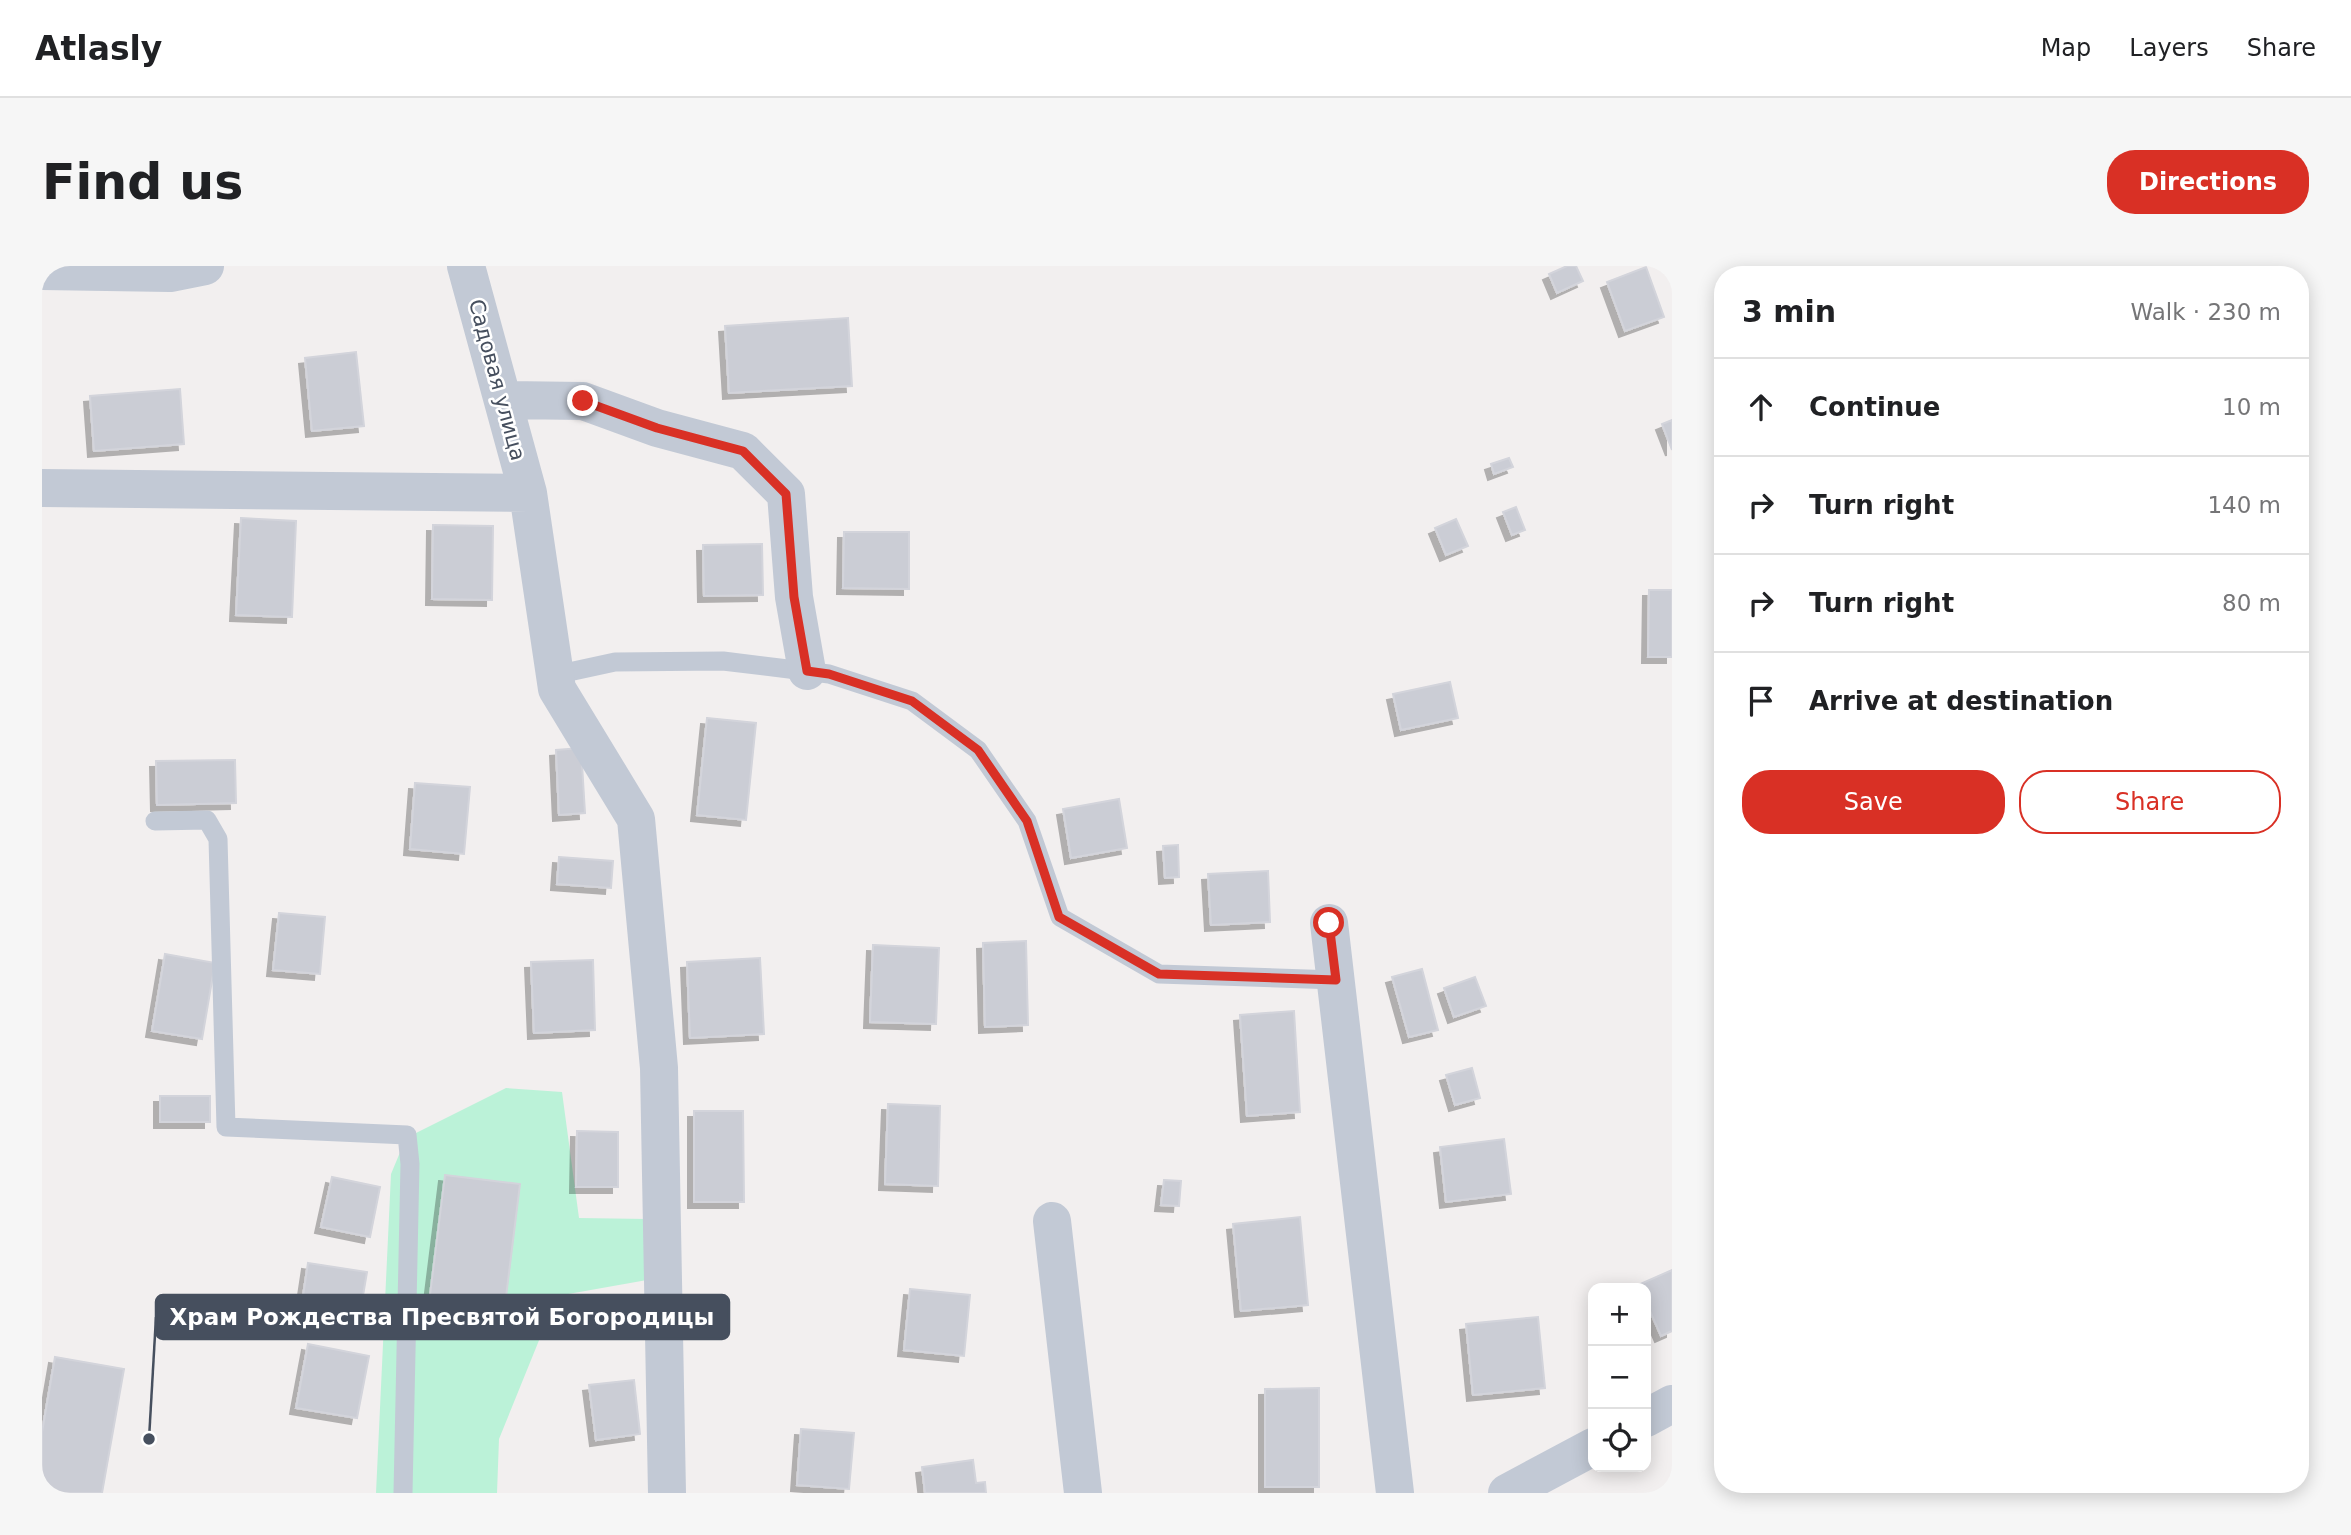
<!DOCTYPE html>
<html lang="en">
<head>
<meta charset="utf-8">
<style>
	:root { --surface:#fff; --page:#f6f6f6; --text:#202124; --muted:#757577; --line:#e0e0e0; --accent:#d93025 }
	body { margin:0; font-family:"DejaVu Sans",sans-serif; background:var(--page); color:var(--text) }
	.controls { position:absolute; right:21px; bottom:21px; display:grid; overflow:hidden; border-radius:14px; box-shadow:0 4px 18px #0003 }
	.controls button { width:63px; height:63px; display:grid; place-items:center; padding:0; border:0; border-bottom:2px solid var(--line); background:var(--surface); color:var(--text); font:35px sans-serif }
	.stop { position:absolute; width:21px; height:21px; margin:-16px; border:5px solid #d93025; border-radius:50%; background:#fff }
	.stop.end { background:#d93025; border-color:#fff; box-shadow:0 2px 7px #0008 }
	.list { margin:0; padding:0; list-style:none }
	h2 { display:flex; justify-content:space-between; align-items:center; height:91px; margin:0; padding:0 28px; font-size:30px }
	h2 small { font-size:23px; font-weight:400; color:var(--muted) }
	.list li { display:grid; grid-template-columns:46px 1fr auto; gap:21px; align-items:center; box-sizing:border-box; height:98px; padding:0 28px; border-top:2px solid var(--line) }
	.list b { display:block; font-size:26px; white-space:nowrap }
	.list em { font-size:23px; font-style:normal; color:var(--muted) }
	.actions { display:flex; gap:14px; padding:21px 28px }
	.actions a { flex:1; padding:16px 0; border:2px solid var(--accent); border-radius:28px; text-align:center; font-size:24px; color:var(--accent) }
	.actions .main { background:var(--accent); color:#fff }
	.icon { flex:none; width:38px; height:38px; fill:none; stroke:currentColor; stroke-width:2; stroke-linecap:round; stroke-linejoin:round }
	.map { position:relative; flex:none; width:1630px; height:1227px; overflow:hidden; border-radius:28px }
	header { display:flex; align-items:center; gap:42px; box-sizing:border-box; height:98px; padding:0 35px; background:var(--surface); border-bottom:2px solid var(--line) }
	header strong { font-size:33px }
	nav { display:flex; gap:38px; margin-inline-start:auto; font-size:24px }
	.intro { display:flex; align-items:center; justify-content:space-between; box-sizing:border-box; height:168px; padding:0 42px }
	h1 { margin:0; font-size:49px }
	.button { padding:18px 32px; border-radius:28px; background:var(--accent); color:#fff; font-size:24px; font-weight:700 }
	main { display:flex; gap:42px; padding:0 42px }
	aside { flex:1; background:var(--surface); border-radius:28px; box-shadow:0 4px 18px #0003 }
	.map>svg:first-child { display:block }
</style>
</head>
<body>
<header>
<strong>Atlasly</strong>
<nav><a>Map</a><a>Layers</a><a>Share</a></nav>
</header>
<div class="intro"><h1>Find us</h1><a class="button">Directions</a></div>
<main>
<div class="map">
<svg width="1630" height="1227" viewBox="0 0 1630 1227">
	<defs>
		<filter id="shadow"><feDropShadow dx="-6" dy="6" stdDeviation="0" flood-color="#0004"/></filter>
	</defs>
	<rect width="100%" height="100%" fill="#f2efef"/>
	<path fill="#bbf2d8" d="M464 822 520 826 537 952 606 953 605 1014 515 1030 457 1173 455 1227H334L349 908 364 872Z"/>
	<path fill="#cbcdd5" stroke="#d3d4db" stroke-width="2" filter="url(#shadow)" d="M1525 0H1534L1541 15 1515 27 1507 8Z
		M1604 1 1622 51 1583 65 1565 16Z
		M806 52 810 120 687 127 683 60Z
		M314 86 322 160 270 165 263 92Z
		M138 123 142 178 52 185 48 130Z
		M1630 154V184L1620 158Z
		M1467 192 1471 201 1452 208 1449 198Z
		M1474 241 1483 264 1470 269 1461 246Z
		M199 252 254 255 250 351 194 349Z
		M1414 253 1426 280 1404 289 1393 262Z
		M391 259 451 260 450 334 390 333Z
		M802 266H867V323L801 322Z
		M720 278 721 329 662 330 661 279Z
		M1607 324H1630V391H1606Z
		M1408 416 1416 452 1359 464 1351 428Z
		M665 452 714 457 704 554 655 549Z
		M539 482 543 547 517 549 514 484Z
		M193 494 194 537 115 539 114 495Z
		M373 517 428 521 422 588 368 583Z
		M1077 533 1085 582 1029 592 1021 543Z
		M1136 579 1137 611 1123 612 1121 580Z
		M517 591 571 595 569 622 515 618Z
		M1226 605 1228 656 1169 659 1166 608Z
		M237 647 283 651 278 708 231 704Z
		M984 675 986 759 943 761 941 677Z
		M831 679 897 682 894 758 828 756Z
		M123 688 173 697 160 773 110 765Z
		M718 692 722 768 648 772 645 696Z
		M551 694 553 764 492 767 489 696Z
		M1380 703 1396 764 1367 771 1350 711Z
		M1433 711 1444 740 1412 751 1402 722Z
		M1252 745 1258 846 1205 850 1198 749Z
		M1430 802 1438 832 1413 839 1404 809Z
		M118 830H168V856H118Z
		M846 838 898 840 896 920 843 918Z
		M652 845H701L702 936H652Z
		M535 865 576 866V921H534Z
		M1462 873 1469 928 1404 936 1398 881Z
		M403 909 478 918 463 1039 388 1029Z
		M290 911 338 921 328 971 279 961Z
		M1122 914 1139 915 1137 940 1119 939Z
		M1258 951 1266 1039 1199 1045 1191 958Z
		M266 997 325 1006 316 1059 258 1050Z
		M1630 1004V1065L1619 1070 1604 1036V1022H1597L1596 1019Z
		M868 1023 928 1029 922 1090 862 1084Z
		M1496 1051 1503 1122 1431 1129 1424 1058Z
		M266 1078 327 1090 315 1152 254 1142Z
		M13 1091 82 1103 60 1227H0V1166Z
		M592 1114 598 1168 554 1174 547 1119Z
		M1277 1122V1221H1223V1123Z
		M759 1163 812 1167 807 1223 755 1219Z
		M931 1194 934 1217 943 1216 944 1227H883L880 1201Z"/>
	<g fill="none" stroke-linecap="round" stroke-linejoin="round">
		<path stroke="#c2c9d5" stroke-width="19" d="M513 409 573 396 681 395 787 408 870 435 936 484 985 555 1018 651 1117 708 1294 714
			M113 555 165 554 176 573 184 861 365 869 368 898 361 1227"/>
		<path stroke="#c2c9d5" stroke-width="38" d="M424 0 486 227
			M0 5 128 7 163 0
			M461 134 541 135 615 162 701 185 744 228 752 331 765 405
			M0 222 486 227 515 423 594 553 617 802 625 1227
			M1287 657 1353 1227
			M1010 955 1041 1227
			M1604 1152 1630 1138
			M1465 1227 1551 1181"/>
	</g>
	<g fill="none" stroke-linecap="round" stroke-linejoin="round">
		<path stroke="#d93025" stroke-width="9" d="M541 135 615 162 701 185 744 228 752 331 765 405 787 408 870 435 936 484 985 555 1017 651 1117 708 1294 714 1287 657"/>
	</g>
	<g text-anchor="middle" stroke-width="5" stroke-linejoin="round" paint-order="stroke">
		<g font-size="21" fill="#464f5e" stroke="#fff">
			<text transform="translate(455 114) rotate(75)" y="7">Садовая улица</text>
		</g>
	</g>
	<path fill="none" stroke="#464f5e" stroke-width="2.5" d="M107 1173L114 1051"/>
	<circle fill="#464f5e" stroke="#fff" stroke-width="2.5" cx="107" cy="1173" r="7"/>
	<rect fill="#464f5e" stroke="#464f5e" stroke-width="2.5" x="114" y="1029" width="573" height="44" rx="7"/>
	<g font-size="23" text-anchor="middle" font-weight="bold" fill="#fff">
		<text x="400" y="1059">Храм Рождества Пресвятой Богородицы</text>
	</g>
</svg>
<div class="controls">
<button>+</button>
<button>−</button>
<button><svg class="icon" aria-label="locate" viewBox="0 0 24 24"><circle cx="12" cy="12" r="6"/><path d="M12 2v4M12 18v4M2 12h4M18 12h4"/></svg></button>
</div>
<div class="stop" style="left:1287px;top:657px"></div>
<div class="stop end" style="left:541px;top:135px"></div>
</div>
<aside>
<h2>3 min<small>Walk · 230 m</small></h2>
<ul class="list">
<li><svg class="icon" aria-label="ahead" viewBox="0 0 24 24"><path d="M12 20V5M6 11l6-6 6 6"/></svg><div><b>Continue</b></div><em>10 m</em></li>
<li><svg class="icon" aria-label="right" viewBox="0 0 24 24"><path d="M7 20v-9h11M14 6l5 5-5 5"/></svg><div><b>Turn right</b></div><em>140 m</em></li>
<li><svg class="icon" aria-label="right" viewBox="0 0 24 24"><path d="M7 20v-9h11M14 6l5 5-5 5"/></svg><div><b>Turn right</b></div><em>80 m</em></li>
<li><svg class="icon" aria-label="arrive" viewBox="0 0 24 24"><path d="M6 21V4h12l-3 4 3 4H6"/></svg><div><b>Arrive at destination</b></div></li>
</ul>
<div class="actions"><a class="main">Save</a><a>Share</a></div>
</aside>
</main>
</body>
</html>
